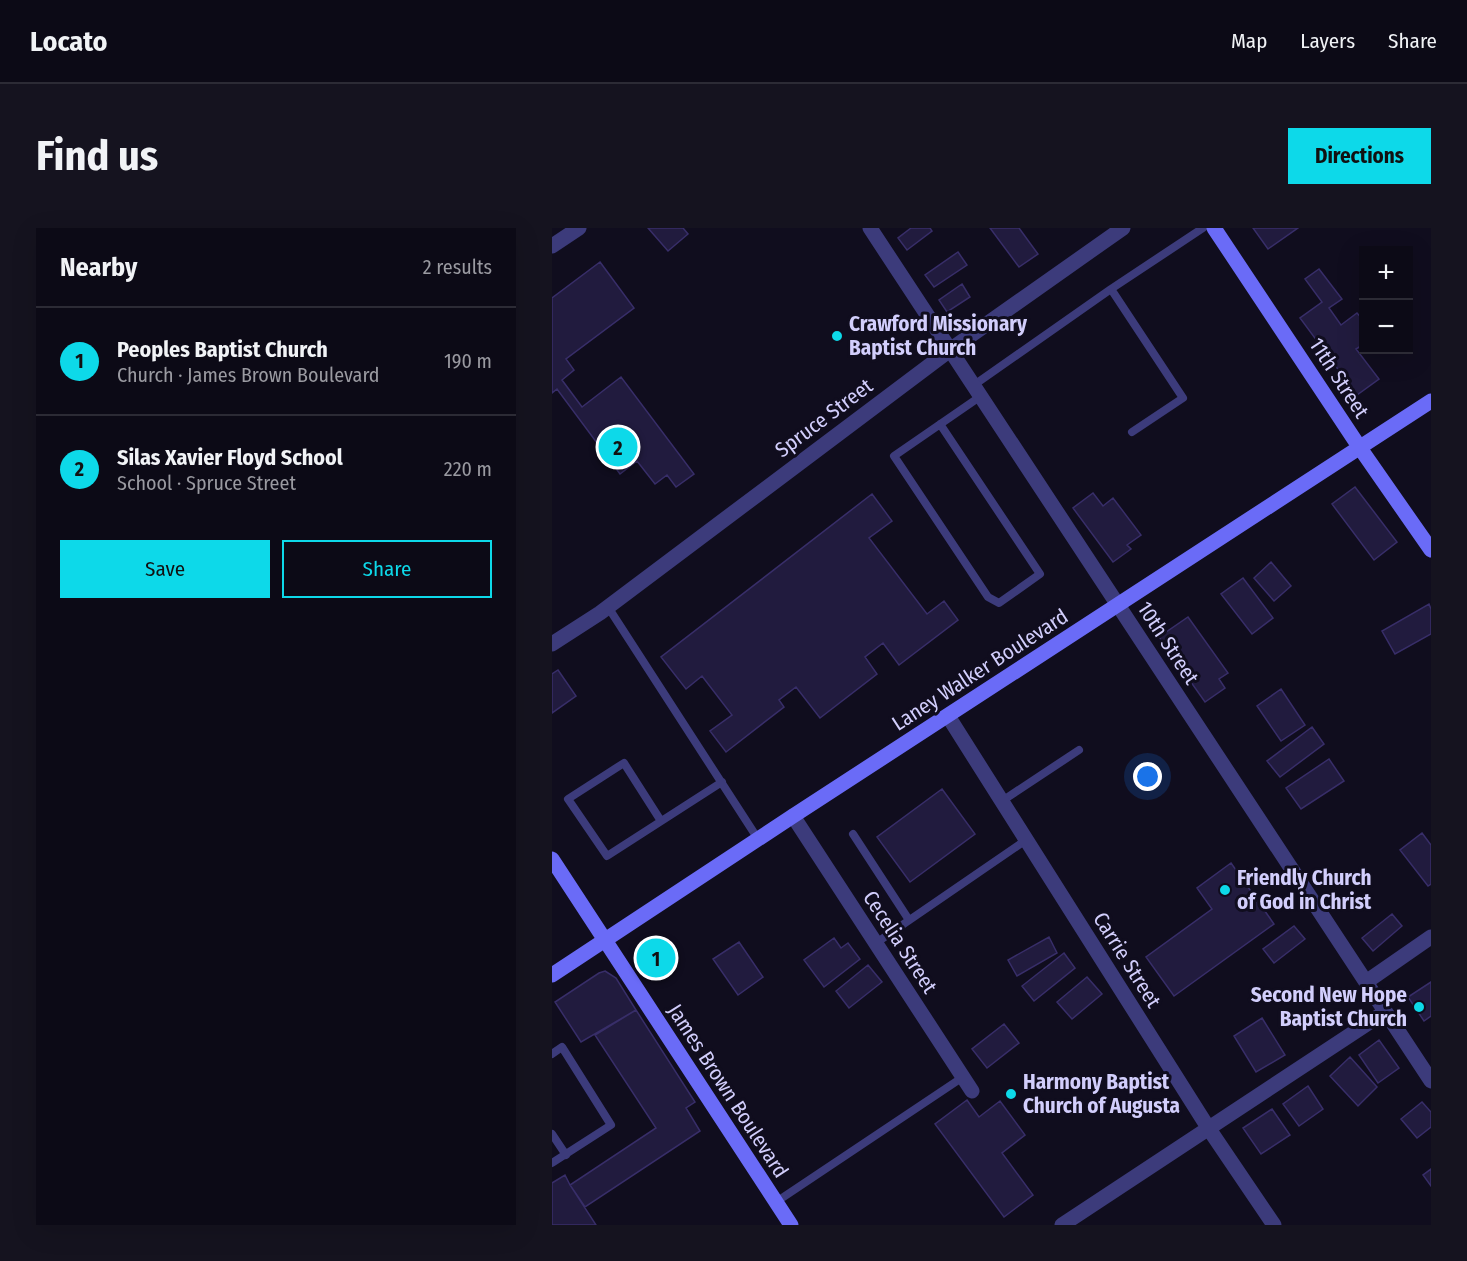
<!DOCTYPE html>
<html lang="en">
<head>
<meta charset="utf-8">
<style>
	:root { --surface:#0c0a16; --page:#15131f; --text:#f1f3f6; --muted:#9a9aa1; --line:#2c2b35; --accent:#0dd9e9 }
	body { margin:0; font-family:"Fira Sans Condensed",sans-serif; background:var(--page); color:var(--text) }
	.controls { position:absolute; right:18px; top:18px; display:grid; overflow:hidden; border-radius:0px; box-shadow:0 6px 24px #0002 }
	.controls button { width:54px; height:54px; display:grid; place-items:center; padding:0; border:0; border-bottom:2px solid var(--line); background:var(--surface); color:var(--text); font:30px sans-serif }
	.you { position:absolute; left:596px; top:549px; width:21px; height:21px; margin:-15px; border:4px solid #fff; border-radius:50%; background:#1a73e8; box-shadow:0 0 0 9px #1a73e833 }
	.badge { display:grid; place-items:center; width:39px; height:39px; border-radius:50%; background:var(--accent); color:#111; font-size:20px; font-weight:700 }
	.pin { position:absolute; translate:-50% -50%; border:3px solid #fff; box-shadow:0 2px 6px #0006 }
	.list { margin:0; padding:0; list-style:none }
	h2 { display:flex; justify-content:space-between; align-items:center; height:78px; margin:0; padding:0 24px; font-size:26px }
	h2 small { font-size:20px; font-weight:400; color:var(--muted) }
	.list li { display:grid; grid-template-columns:39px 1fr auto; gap:18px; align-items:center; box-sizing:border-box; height:108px; padding:0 24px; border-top:2px solid var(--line) }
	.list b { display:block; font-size:22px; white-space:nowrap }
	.list p { margin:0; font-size:20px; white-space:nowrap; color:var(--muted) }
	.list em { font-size:20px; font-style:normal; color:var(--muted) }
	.actions { display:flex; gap:12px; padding:18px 24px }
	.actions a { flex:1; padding:14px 0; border:2px solid var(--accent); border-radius:0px; text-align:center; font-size:21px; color:var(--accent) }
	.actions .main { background:var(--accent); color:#111 }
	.map { position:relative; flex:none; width:879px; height:997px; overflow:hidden; border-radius:0px }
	header { display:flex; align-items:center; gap:36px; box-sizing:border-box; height:84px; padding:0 30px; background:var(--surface); border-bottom:2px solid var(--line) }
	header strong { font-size:28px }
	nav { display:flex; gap:33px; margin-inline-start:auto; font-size:21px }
	.intro { display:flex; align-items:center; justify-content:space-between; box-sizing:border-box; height:144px; padding:0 36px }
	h1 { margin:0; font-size:42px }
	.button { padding:15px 27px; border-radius:0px; background:var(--accent); color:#111; font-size:21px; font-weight:700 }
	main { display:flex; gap:36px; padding:0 36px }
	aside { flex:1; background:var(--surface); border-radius:0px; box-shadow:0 6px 24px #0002 }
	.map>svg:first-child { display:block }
</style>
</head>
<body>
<header>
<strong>Locato</strong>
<nav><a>Map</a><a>Layers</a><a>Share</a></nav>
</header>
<div class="intro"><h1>Find us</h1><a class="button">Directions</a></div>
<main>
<aside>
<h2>Nearby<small>2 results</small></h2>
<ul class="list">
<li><span class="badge">1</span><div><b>Peoples Baptist Church</b><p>Church · James Brown Boulevard</p></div><em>190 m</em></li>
<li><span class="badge">2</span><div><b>Silas Xavier Floyd School</b><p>School · Spruce Street</p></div><em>220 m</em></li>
</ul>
<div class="actions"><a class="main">Save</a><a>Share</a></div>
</aside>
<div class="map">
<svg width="879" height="997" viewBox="0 0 879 997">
	<rect width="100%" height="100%" fill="#100d1e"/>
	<path fill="#211b3e" stroke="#382e69" stroke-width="1.5" d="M96 0H131L136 6 116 23Z
		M359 0H378L380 3 355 22 346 10Z
		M438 0H467L486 26 467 39Z
		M701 0H746L716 21Z
		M406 24 415 37 382 59 373 47Z
		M48 34 82 80 14 131 22 142 10 152 30 179 69 149 142 246 124 259 115 247 103 256 85 233 68 246 5 161 0 165V70Z
		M767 41 790 71 777 80 789 97 805 85 812 93V116L804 121 827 151 805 167 748 90 770 74 753 51Z
		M410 56 418 69 395 84 387 72Z
		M803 259 845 314 822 332 780 276Z
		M541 265 551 278 561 270 589 307 575 317 579 321 561 334 521 280Z
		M320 266 340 293 317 310 375 386 392 373 406 392 347 437 331 415 313 429 325 446 268 490 244 459 227 472 232 479 174 524 158 503 180 487 150 448 134 461 109 429Z
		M719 334 739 358 722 373 702 350Z
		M691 350 721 390 700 406 669 366Z
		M877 376 879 381V406L843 426 830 403Z
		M636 389 676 445 667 451 673 460 653 474 607 409Z
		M6 442 24 468 0 485V446Z
		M729 461 753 497 729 513 705 478Z
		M760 499 772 516 728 549 715 533Z
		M777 531 792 553 749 581 734 560Z
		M390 561 423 606 358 654 325 609Z
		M870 605 879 617V656L876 658 848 622Z
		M679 635 722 696 622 768 594 729 660 681 645 660Z
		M840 686 850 698 821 723 810 710Z
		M742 698 753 711 722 735 711 721Z
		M497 709 505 725 465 748 456 732Z
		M282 710 289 720 296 715 308 731 272 759 252 732Z
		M187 714 211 749 186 767 161 731Z
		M512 725 523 740 482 773 470 758Z
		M316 737 330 754 297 780 284 763Z
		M53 743 64 750 84 782 29 814 3 774 47 745Z
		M535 749 550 766 520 791 505 774Z
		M879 754V788L872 793 856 769Z
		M84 782 143 874 134 880 148 903 33 979 18 957 104 900 43 807Z
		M710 790 733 827 704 844 682 808Z
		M452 796 467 815 435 840 420 821Z
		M827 812 847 840 826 855 807 827Z
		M798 829 825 859 806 878 778 848Z
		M756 858 771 881 747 898 731 876Z
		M415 872 427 889 448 873 473 907 450 925 481 967 452 989 383 896Z
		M870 874 879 884V899L865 910 849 891Z
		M720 881 738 907 709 926 691 900Z
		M879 941V958L871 947Z
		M13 947 18 957 44 997H0V955Z"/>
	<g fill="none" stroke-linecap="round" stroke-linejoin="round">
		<path stroke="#3c3b7b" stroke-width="8" d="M559 61 631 170 580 204
			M422 157 559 61 651 0
			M388 196 488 346 447 375 436 369 342 228 429 168
			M56 379 206 611
			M450 573 527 522
			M109 593 72 535 16 571 55 628 170 554
			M301 606 357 692
			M324 715 474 612
			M0 826 10 819 59 897 0 935
			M0 906 14 927
			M224 974 411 849"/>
		<path stroke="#3c3b7b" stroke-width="15" d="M318 0 879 853
			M0 18 27 0
			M0 416 48 385 398 122 571 0
			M396 488 657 901 722 997
			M241 588 420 863
			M814 754 879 709
			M510 997 833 784"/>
		<path stroke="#6a6bf7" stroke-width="15" d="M662 0 808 220 879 322
			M0 631 239 997
			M0 747 241 588 879 173"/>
	</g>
	<g fill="#0dd9e9" stroke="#100d1e" stroke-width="2">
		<circle cx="285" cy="108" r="6"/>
		<circle cx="673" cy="662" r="6"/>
		<circle cx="867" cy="779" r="6"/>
		<circle cx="459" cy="866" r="6"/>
	</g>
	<g text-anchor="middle" stroke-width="6" stroke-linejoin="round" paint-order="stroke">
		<g font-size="21" font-weight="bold" fill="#d2cefc" stroke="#100d1e" text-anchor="start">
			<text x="297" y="103">Crawford Missionary<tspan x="297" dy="24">Baptist Church</tspan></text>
			<text x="685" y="657">Friendly Church<tspan x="685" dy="24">of God in Christ</tspan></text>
			<text x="855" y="774" text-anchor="end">Second New Hope<tspan x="855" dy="24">Baptist Church</tspan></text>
			<text x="471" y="861">Harmony Baptist<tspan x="471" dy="24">Church of Augusta</tspan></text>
		</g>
		<g font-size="21" fill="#d2cefc" stroke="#100d1e">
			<text transform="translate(787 150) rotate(57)" y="7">11th Street</text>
			<text transform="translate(272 190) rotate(-37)" y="7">Spruce Street</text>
			<text transform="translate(616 415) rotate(57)" y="7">10th Street</text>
			<text transform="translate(428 442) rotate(-33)" y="7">Laney Walker Boulevard</text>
			<text transform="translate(348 714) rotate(57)" y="7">Cecelia Street</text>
			<text transform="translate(575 732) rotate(58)" y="7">Carrie Street</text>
			<text transform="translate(176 863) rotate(57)" y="7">James Brown Boulevard</text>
		</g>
	</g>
</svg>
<div class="controls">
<button>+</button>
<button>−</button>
</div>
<div class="you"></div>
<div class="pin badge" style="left:104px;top:730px">1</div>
<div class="pin badge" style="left:66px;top:219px">2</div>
</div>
</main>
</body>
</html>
